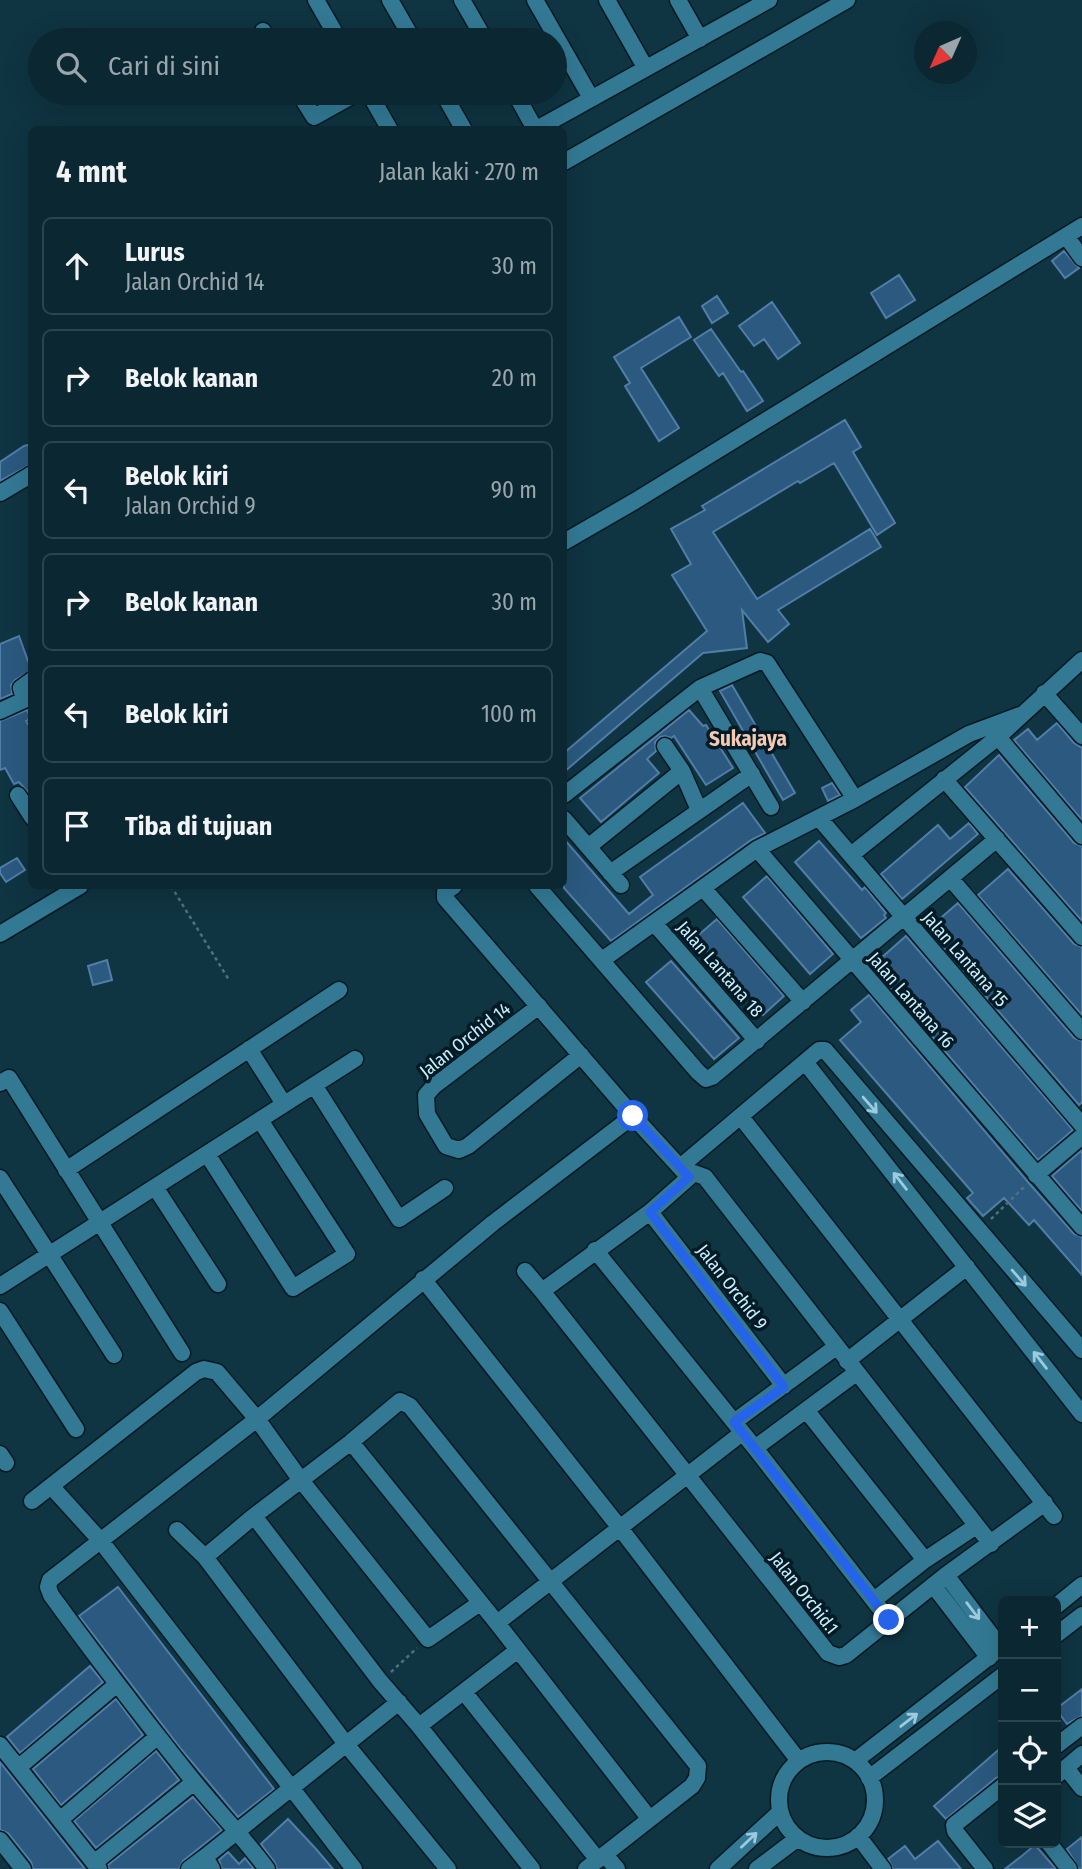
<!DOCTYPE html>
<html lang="id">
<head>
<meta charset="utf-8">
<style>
	:root { --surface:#0b2732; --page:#19333e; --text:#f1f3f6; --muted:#9aa5ac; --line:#2b444d }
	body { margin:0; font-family:"Fira Sans Condensed",sans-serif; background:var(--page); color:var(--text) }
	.controls { position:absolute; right:21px; bottom:21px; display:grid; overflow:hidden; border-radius:10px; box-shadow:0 7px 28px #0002 }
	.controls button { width:63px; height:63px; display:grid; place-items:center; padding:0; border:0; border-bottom:2px solid var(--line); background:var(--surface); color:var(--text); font:35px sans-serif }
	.compass { position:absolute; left:914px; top:21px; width:63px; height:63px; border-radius:50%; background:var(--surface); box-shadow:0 7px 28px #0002; rotate:225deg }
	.stop { position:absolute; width:21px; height:21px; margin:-16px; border:5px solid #2563eb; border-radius:50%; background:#fff }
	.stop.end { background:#2563eb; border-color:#fff; box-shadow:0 2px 7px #0008 }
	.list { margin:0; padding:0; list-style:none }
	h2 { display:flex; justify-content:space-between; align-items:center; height:91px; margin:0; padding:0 28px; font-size:30px }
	h2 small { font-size:23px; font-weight:400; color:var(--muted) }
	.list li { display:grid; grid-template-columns:46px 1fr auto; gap:21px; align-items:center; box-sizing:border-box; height:98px; margin:0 14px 14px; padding:0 14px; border:2px solid var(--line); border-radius:10px }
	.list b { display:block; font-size:26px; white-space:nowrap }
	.list p { margin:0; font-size:23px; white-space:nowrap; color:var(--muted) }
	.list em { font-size:23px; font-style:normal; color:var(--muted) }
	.icon { flex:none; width:38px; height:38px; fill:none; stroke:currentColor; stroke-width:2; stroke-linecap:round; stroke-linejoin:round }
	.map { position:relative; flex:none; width:1082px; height:1869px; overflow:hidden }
	.search { position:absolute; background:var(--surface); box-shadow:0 7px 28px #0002; left:28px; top:28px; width:539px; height:77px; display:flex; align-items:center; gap:18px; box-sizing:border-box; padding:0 24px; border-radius:38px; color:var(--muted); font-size:26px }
	.panel { position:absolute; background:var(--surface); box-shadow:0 7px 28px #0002; left:28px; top:126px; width:539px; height:763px; border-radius:10px }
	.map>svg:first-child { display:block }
</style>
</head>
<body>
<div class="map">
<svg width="1082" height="1869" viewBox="0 0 1082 1869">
	<rect width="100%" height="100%" fill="#0f3442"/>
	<path fill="#2b597f" stroke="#507ea7" stroke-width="2" d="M1064 251 1079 268 1065 278 1052 261Z
		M899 275 915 300 886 318 871 293Z
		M717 296 728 313 712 323 702 306Z
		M772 302 800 343 778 359 764 339 754 346 739 326Z
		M679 317 691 337 641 368 679 428 659 441 625 386 630 383 614 357Z
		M711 329 741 372 743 371 763 401 747 411 723 373 719 376 694 340Z
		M845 420 861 447 853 452 895 523 877 535 834 463 800 483 798 481 713 532 757 599 870 529 881 547 778 610 789 624 768 642 742 610 747 648 703 653 564 772V753L707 631 672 575 691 564 671 529 705 510 702 506Z
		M32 444V464L0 481V462L24 446Z
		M19 636 28 661 32 659V670L15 680 11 685 12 694 0 699V644Z
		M732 685 795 793 783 800 720 691Z
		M27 710 31 718 26 721 32 730V797L19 782 14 784 5 768 0 770V721Z
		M689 710 703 726 706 725 733 768 706 785 674 736 671 738 665 736 660 737 655 742 656 751 647 759 659 773 601 822 580 798Z
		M1057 723 1074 743 1082 748V820L1014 740 1028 729 1037 740Z
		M999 755 1074 843 1082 846V921L965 787Z
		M832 783 840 795 828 801 822 788Z
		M743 803 765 833 751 840 611 941 564 888V839L629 914 653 895 640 877Z
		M969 823 978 834 902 899 881 874 938 825 950 839Z
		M819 841 862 890 865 887 886 913 884 915 886 918 861 938 795 862Z
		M17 858 25 870 6 882 0 873V868Z
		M1008 869 1074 944 1082 947V1015L978 895Z
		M767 876 833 954 810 974 743 897Z
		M958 903 1074 1038 1082 1041V1102L1079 1105 928 929Z
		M717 919 784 996 763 1015 695 938Z
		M906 936 1073 1130 1038 1160 872 966Z
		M107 960 112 980 93 985 88 966Z
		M671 961 739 1038 714 1059 646 982Z
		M869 995 1028 1182 1074 1234 1082 1237V1275L1034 1220 1029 1225 1004 1198 983 1216 967 1198 973 1193 840 1040 861 1022 851 1010Z
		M1082 1150V1211L1052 1176Z
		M118 1587 274 1789 238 1817 181 1749 79 1616Z
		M90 1666 103 1682 20 1753 7 1737Z
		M1082 1689V1716L1067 1724 1056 1709Z
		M116 1699 143 1735 61 1805 33 1769Z
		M1003 1746V1776L996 1778 946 1819 934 1806Z
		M156 1751 179 1780 96 1848 74 1821Z
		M0 1762 85 1869H33L31 1862 8 1833 0 1830Z
		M193 1797 222 1830 183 1861 179 1869H109L108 1865Z
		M288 1819 316 1849 333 1869H277L275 1863 261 1844Z
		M1082 1837V1869H1079L1067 1849Z
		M938 1841 961 1869H893L888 1859 905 1846 915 1859Z
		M1035 1845 1056 1869H1005L1023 1855Z
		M228 1852 239 1864 245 1858 254 1869H222L219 1860Z"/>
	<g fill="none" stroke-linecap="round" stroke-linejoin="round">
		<g stroke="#051b23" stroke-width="19">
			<path id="minor" d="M316 0 339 40
				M390 0 413 40
				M462 0 485 40
				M535 0 591 98
				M607 0 645 67
				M678 0 700 39
				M263 31 268 40
				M299 93 314 117 357 93
				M369 93 390 130
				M443 93 464 130
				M515 93 535 129
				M535 130 769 0
				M564 162 847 0
				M1066 236 1082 258
				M0 493 32 474
				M564 542 635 501 1082 226
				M700 688 771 807
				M1044 693 1082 736
				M0 711 24 700 21 688 32 680
				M998 737 1082 836
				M665 746 682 771 699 810
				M944 779 1082 937
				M18 795 32 817
				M564 795 700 688 760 661 767 663 855 799
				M819 818 1082 1125
				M564 819 621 885
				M588 847 682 771
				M757 849 1082 1227
				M851 855 998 737 1082 660
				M610 873 752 774
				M950 878 1082 1031
				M454 886 445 892V898L633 1116 687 1175
				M537 886 698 1072 706 1079 712 1077 997 839
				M703 888 803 1002
				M654 923 757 1041
				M0 934 80 886
				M602 960 757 849 855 799 969 734 1020 715
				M539 1006 434 1086 426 1095 427 1114 446 1146 459 1150 468 1146 581 1055
				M249 1049 284 1104
				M805 1062 1082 1414
				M0 1083 9 1078 182 1353
				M314 1085 399 1219 445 1188
				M741 1117 1054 1516
				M207 1154 293 1288 347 1254 260 1120
				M680 1167 819 1050H825L1082 1350
				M66 1170 339 990
				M1036 1175 1082 1136
				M0 1178 114 1355
				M155 1187 218 1284
				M650 1212 784 1386
				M595 1250 755 1448 889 1620
				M525 1271 542 1291
				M423 1279 620 1528 799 1761
				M0 1286 355 1059
				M0 1311 76 1429
				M847 1361 967 1267
				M806 1410 925 1560
				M734 1422 836 1347
				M351 1442 497 1623 649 1818
				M755 1448 856 1373
				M0 1454 6 1463
				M51 1486 100 1540 354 1869
				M32 1501 196 1372 204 1369 217 1372 257 1419 300 1479 428 1639 480 1603
				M254 1516 380 1681 419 1726 532 1869
				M177 1530 205 1557
				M991 1544 715 1190 705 1177 694 1173 650 1212 542 1291 828 1653 839 1657 846 1655 946 1575 1045 1503
				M946 1575 1001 1648
				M933 1585 989 1658
				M874 1600 925 1560 976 1526
				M1056 1606 1082 1585
				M497 1623 742 1433
				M1056 1635 1082 1615
				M464 1692 598 1860
				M419 1726 518 1650
				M0 1745 99 1869
				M1056 1746 1082 1726
				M779 1800a48 48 0 1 1 96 0a48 48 0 1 1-96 0Z
				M855 1761 1003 1646
				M19 1767 116 1685
				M1066 1768 1082 1788
				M1056 1776 1082 1754
				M869 1778 1003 1675
				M61 1819 158 1736
				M858 1836 883 1869
				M0 1840 23 1869
				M1049 1843 1069 1869
				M606 1856 617 1869
				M205 1857 399 1702
				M94 1863 194 1782
				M189 1869 205 1857 212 1869
				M267 1869C243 1837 216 1809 191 1778 143 1718 96 1657 51 1595L48 1587 50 1580 257 1419 493 1223 633 1116
				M448 1869 346 1744 205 1557 254 1516 351 1442 400 1401 410 1406 698 1766 697 1778 692 1786 586 1869
				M718 1869 780 1812
				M757 1869 798 1838
				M985 1869 955 1831 954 1825 1003 1786"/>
		</g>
		<path stroke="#4d7180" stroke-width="2.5" stroke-dasharray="3.5 3.5" stroke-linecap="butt" d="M171 886 229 980
			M991 1219 1024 1187
			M391 1672 417 1648"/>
		<use href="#minor" stroke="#337994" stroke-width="16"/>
	</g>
	<defs><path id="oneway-shaft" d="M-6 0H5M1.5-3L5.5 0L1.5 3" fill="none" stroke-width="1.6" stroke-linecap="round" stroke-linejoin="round" transform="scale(1.75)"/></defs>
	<g stroke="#9dcadd">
		<use href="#oneway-shaft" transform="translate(870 1105) rotate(49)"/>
		<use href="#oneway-shaft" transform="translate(900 1181) rotate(-128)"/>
		<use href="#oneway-shaft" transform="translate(1019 1278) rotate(49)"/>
		<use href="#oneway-shaft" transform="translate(1040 1360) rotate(-128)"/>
		<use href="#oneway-shaft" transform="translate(973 1611) rotate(53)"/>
		<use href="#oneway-shaft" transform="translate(909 1720) rotate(-38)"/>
		<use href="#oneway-shaft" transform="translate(749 1840) rotate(-43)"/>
	</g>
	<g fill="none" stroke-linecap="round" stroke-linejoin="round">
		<path stroke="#2563eb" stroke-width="9" d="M633 1116 689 1177 650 1212 784 1387 734 1422 889 1620"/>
	</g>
	<g text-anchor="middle" stroke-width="7" stroke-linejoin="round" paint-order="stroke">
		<g font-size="18" fill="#cbedfc" stroke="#001b26">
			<text transform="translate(965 959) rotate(49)" y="6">Jalan Lantana 15</text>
			<text transform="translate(720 969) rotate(49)" y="6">Jalan Lantana 18</text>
			<text transform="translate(911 1000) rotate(49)" y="6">Jalan Lantana 16</text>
			<text transform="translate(465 1040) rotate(-38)" y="6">Jalan Orchid 14</text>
			<text transform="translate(732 1287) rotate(52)" y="6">Jalan Orchid 9</text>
			<text transform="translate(804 1593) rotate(52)" y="6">Jalan Orchid.1</text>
		</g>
		<g font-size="21" font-weight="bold" fill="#f7c9b3" stroke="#001b26">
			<text x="748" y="746">Sukajaya</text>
		</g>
	</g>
</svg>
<div class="controls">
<button>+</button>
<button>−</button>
<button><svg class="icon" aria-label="locate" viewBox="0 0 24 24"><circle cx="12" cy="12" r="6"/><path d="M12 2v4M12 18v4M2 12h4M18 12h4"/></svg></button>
<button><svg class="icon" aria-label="layers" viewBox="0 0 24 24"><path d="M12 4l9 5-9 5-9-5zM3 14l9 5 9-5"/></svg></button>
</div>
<svg class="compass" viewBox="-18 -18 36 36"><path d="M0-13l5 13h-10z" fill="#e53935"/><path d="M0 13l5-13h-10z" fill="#9aa5ac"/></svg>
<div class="stop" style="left:633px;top:1116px"></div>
<div class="stop end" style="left:889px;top:1620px"></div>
<div class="search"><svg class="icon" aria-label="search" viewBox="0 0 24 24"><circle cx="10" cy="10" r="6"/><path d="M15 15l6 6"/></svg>Cari di sini</div>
<section class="panel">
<h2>4 mnt<small>Jalan kaki · 270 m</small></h2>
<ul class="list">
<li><svg class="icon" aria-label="ahead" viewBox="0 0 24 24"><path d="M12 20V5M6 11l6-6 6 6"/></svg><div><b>Lurus</b><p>Jalan Orchid 14</p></div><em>30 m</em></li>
<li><svg class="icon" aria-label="right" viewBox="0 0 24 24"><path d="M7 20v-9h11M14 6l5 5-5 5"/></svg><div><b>Belok kanan</b></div><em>20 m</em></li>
<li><svg class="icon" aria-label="left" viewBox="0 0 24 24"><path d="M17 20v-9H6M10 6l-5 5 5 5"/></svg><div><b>Belok kiri</b><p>Jalan Orchid 9</p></div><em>90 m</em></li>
<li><svg class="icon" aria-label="right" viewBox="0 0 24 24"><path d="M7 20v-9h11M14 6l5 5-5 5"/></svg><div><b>Belok kanan</b></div><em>30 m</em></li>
<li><svg class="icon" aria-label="left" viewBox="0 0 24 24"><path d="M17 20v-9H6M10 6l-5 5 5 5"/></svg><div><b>Belok kiri</b></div><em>100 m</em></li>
<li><svg class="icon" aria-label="arrive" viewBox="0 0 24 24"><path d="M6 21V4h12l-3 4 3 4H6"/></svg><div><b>Tiba di tujuan</b></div></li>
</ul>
</section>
</div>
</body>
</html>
